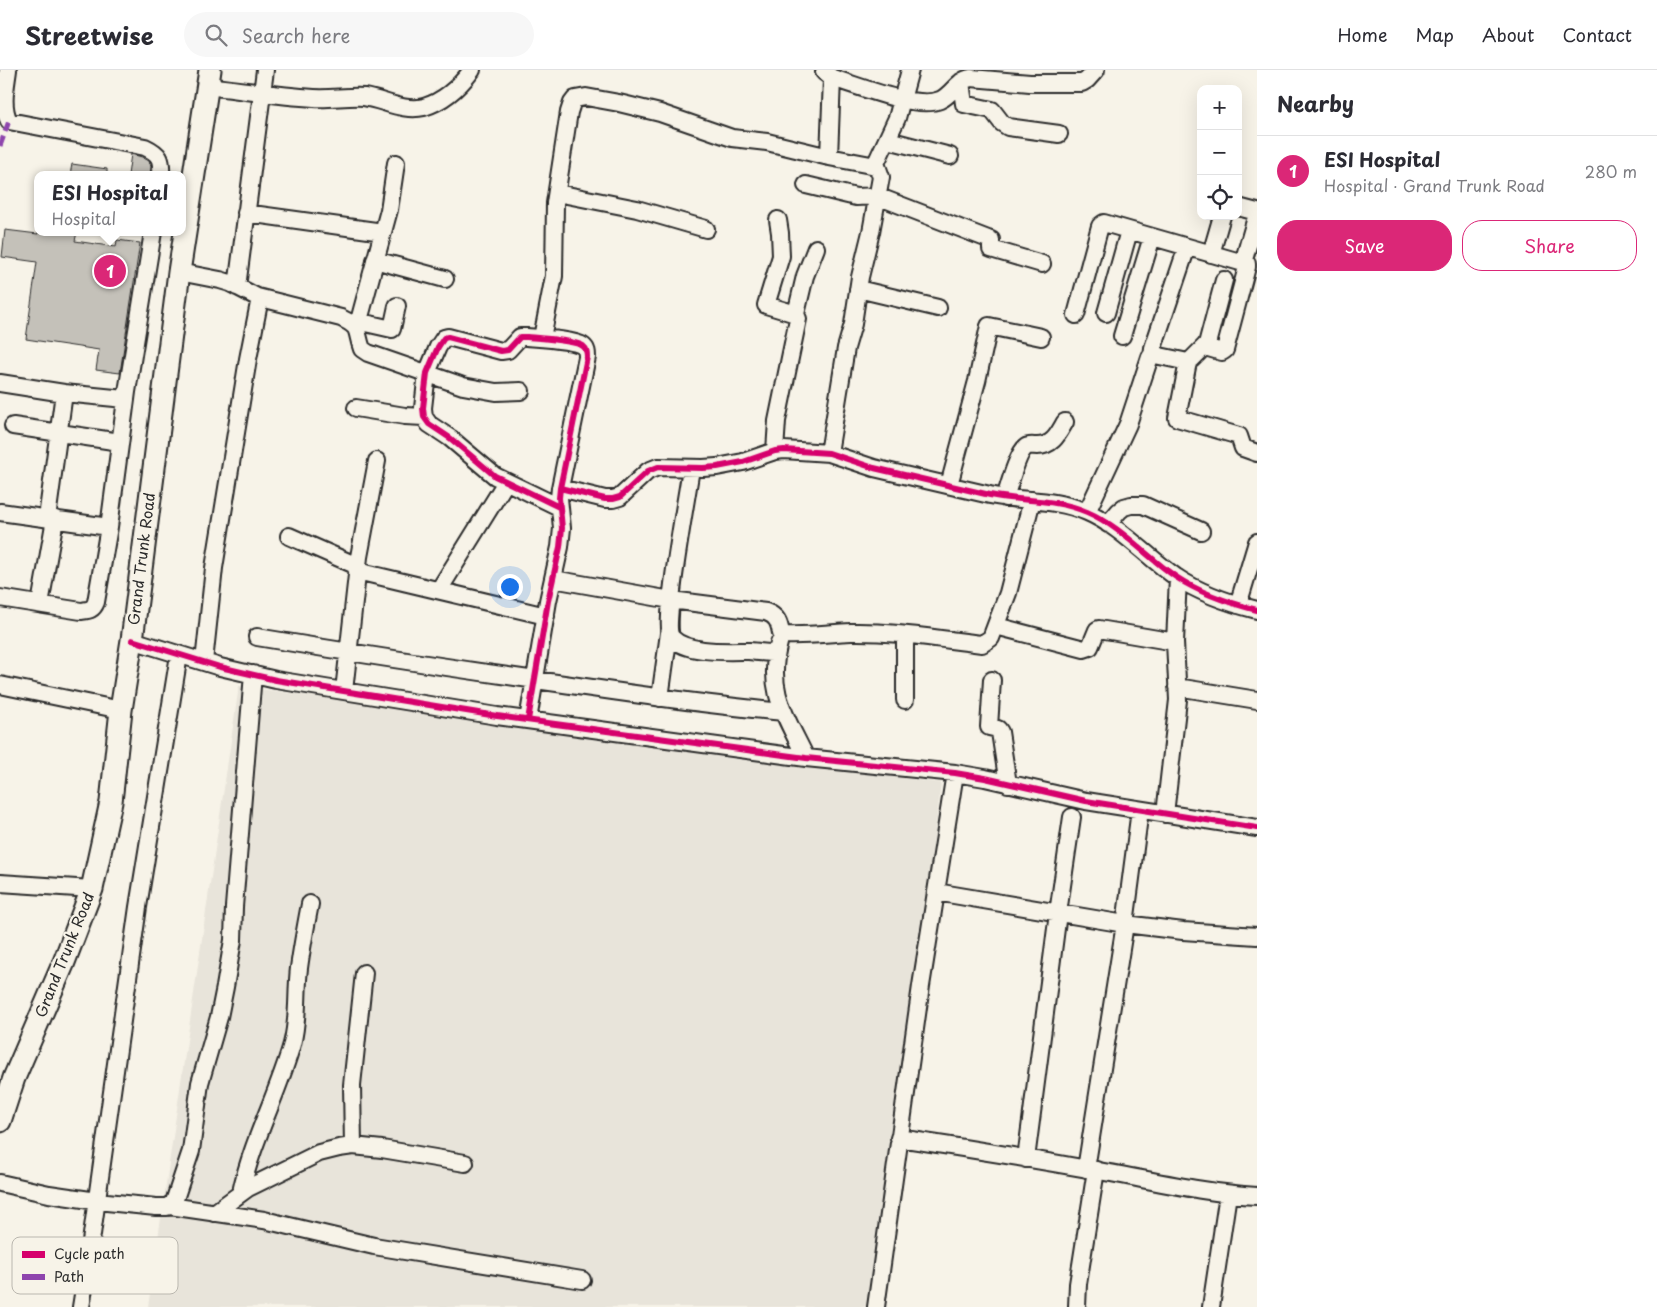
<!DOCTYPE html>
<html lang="en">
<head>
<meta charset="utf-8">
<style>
	:root { --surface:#fff; --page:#f7f7f7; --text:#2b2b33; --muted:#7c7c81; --line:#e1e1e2; --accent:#db2777 }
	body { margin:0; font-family:"Playpen Sans",sans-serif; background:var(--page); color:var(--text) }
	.controls { position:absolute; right:15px; top:15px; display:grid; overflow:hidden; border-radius:10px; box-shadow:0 5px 20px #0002 }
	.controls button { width:45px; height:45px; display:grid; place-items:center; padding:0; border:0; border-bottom:1px solid var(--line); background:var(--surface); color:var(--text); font:25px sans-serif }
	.you { position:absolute; left:509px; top:516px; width:18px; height:18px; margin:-12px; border:4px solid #fff; border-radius:50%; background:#1a73e8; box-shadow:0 0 0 8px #1a73e833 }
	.badge { display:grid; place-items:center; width:32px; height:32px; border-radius:50%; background:var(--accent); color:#fff; font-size:16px; font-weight:700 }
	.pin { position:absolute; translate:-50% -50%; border:2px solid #fff; box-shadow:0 1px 5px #0006 }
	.popup { position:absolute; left:34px; top:101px; width:152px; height:65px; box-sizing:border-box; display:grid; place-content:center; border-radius:10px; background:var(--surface); filter:drop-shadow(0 1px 4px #0005); font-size:16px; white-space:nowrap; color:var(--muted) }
	.popup b { font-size:19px; color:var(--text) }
	.popup::after { content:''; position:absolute; left:50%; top:100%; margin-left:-10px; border:10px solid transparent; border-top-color:var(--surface) }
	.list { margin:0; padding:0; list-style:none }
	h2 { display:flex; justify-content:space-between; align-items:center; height:65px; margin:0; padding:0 20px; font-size:21px }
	h2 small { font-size:16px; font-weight:400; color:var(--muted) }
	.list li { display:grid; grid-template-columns:32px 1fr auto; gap:15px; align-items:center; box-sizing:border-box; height:70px; padding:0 20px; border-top:1px solid var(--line) }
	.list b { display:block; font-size:19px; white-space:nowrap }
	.list p { margin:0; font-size:16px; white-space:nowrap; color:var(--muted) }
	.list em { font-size:16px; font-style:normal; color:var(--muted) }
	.actions { display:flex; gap:10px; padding:15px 20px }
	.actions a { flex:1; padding:11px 0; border:1px solid var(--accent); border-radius:20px; text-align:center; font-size:18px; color:var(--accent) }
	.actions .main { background:var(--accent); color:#fff }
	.icon { flex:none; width:28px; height:28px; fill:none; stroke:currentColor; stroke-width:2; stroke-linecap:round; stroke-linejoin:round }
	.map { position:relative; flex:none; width:1257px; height:1237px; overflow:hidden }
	header { display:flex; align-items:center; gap:30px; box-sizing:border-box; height:70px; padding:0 25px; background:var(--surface); border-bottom:1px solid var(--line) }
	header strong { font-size:24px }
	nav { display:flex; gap:28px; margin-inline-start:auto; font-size:18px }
	.search { width:350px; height:45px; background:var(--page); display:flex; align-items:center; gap:12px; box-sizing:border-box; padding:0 18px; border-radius:28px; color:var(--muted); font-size:19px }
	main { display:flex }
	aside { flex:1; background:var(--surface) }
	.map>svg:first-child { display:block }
</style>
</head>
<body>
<header>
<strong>Streetwise</strong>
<div class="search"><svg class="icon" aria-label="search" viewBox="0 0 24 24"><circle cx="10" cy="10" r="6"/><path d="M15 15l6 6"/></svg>Search here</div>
<nav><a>Home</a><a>Map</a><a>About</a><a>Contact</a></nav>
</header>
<main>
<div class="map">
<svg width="1257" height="1237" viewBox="0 0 1257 1237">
	<rect width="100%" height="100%" fill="#f7f3e8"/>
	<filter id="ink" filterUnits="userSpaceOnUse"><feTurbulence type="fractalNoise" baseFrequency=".02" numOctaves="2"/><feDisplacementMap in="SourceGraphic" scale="10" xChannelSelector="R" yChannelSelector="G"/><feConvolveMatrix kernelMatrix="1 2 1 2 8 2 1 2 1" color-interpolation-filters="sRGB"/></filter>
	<g filter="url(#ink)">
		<path fill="#e8e4da" d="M239 616 941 713 880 1237H148Z"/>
		<path fill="#c4c1b9" stroke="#2b2b2b" d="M131 84 142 87 149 91 151 96 150 105H128Z
			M72 94 107 99V105H70Z
			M5 160 38 164V162H77L75 171 116 177 117 170 140 173 120 303 96 300 99 280 26 269 37 192 2 187Z"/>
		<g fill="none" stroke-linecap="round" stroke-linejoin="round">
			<g stroke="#2b2b2b" stroke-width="20">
				<path id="minor" d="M8 0C6 16 1 36 9 51L145 77C160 84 162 89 161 105
					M824 2 832 8 829 87
					M832 8C857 15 916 40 940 30 953 24 957 10 971 8L1030 13H1082L1087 10 1096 0
					M961 12 964 34 992 40 1002 53 1008 57 1059 64
					M207 16C242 20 278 26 314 28 331 29 347 26 364 27 384 30 403 42 424 37 444 31 460 16 472 0
					M888 70 950 86
					M806 115 856 127 877 126 988 169 991 170V179L1042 194
					M557 123 637 139 706 159
					M1238 137 1257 142
					M246 143 383 162
					M1211 184 1222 146
					M375 190 445 209
					M1243 193 1257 144
					M179 202 220 210 230 213 257 227 341 248C362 258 355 260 362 279L368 283 463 316 496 322 521 321
					M237 217 265 0
					M858 219 938 238
					M1106 243 1129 161
					M796 244 805 206 816 178
					M1076 245 1100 156 1104 153 1247 194V197L1225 280 1222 282 1205 277
					M354 254 360 247 389 140 396 93
					M356 257 361 252 392 259 397 236
					M1122 266 1152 167
					M542 268 554 206 555 133 569 42 572 33 575 29 586 27 619 33 660 43 732 68 767 72 829 87 876 96
					M1152 286 1153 278 1187 177
					M1188 292 1177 348 1239 366 1243 378 1257 383
					M0 313 64 323 125 329
					M356 338 405 346 424 347
					M13 356 120 372
					M775 381 777 351 798 249 796 244 766 235 781 186 780 163 778 150
					M829 383 846 278 853 254 860 207 871 162 881 107 876 93 897 48 910 0
					M691 398C688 421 662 557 672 568 687 584 729 581 749 581 758 582 767 583 776 583
					M949 415 977 311 989 256 1041 267
					M560 418 605 429H613L620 427 648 401 658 397 703 398 717 397 743 392 775 381 784 380 829 383 874 398 990 425C1024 432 1054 428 1087 442 1120 456 1146 486 1176 507 1200 523 1229 533 1257 540
					M1005 428C1008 419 1018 382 1026 377 1029 375 1033 376 1037 376 1053 376 1058 364 1065 352
					M0 442 109 457
					M1087 442 1128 354 1150 287 1155 285 1188 292 1192 289 1207 274 1224 210
					M47 448 64 323
					M1108 454 1119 441 1124 437 1131 435H1143L1201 461
					M289 466 355 495 357 501 546 546
					M553 509 671 530 766 542C777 546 779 552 781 563L786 565C808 566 829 563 851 562 894 561 939 569 982 574L991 568 1008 523 1032 430
					M439 520 506 412
					M0 528 81 541C89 540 93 540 96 532L109 457 127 322 153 162
					M40 534 55 449
					M1238 535 1257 472
					M996 556 1084 579 1090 577 1097 560 1099 559 1175 572
					M257 567C364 585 471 601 578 616 647 626 715 636 784 642
					M132 570 220 597 276 610 497 646 806 688 955 703 985 708 1086 731 1257 758
					M779 573C766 621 786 646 806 688
					M204 592 214 498 248 289 260 228
					M992 610 989 657 998 659 1000 662 1008 714
					M0 615 121 640
					M1177 617 1257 630
					M344 621 359 487 377 391
					M660 628 669 563
					M905 630V565
					M528 650 548 531 560 477 562 458 559 428 560 418 587 287C587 283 587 279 583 276 575 270 538 268 527 267H520L508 280 501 281 448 267 444 268 438 277 427 303 423 338 424 347 429 354 450 368 495 406 559 437
					M1165 744 1178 630 1175 572 1178 508
					M0 813 92 819
					M936 822 1125 854 1183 861 1257 866
					M899 1068C965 1078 1032 1089 1099 1101 1151 1110 1203 1123 1257 1126
					M353 1076 352 1015 364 903
					M1026 1089 1058 843 1072 747
					M1086 1099 1125 854 1140 740
					M0 1113 49 1124 97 1131 156 1137H167L174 1132 191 1081 200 1013 219 947 225 917 233 870 234 837 253 604
					M241 1122C252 1071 278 1024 292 974 299 949 296 923 299 898 302 876 306 855 310 834
					M170 1136 264 1150 374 1176 582 1210
					M214 1143 248 1118 319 1083 339 1078 353 1076 382 1079 465 1093
					M81 1237 87 1200 138 837 179 585
					M876 1237 921 916 955 703
					M1077 1237 1078 1214 1096 1100
					M1211 1237 1228 1124"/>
			</g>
			<g stroke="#2b2b2b" stroke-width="25">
				<path id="major" d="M0 1051 14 1008 64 892 92 819 111 732 121 640 132 570 179 202 210 0"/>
			</g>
			<use href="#minor" stroke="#f7f3e8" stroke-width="16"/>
			<use href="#major" stroke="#f7f3e8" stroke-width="21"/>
			<path stroke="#8e44ad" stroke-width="5" stroke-dasharray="10 5" stroke-linecap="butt" d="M0 76 9 51"/>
			<g stroke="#f7f3e8" stroke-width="9">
				<path id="cycleway" d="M560 418 605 429H613L620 427 648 401 658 397 703 398 717 397 743 392 775 381 784 380 829 383 874 398 990 425C1024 432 1054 428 1087 442 1120 456 1146 486 1176 507 1200 523 1229 533 1257 540
					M132 570 220 597 276 610 497 646 806 688 955 703 985 708 1086 731 1257 758
					M528 650 548 531 560 477 562 458 559 428 560 418 587 287C587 283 587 279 583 276 575 270 538 268 527 267H520L508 280 501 281 448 267 444 268 438 277 427 303 423 338 424 347 429 354 450 368 495 406 559 437"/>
			</g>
			<use href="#cycleway" stroke="#d6006c" stroke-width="6"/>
		</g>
	</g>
	<g text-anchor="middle" stroke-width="4.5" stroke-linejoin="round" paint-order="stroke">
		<g font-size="15" fill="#2b2b2b" stroke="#f7f3e8">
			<text transform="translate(142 489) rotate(-83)" y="5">Grand Trunk Road</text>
			<text transform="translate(65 885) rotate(-68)" y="5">Grand Trunk Road</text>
		</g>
	</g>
	<rect x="12" y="1167" width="166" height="57" rx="8" fill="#f7f3e8" stroke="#bab7af" stroke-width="1"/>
	<rect x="22" y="1181" width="23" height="7" fill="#d6006c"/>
	<rect x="22" y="1204" width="23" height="6" fill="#8e44ad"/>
	<g font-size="14" fill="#2b2b2b">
		<text x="54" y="1189">Cycle path</text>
		<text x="54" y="1212">Path</text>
	</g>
</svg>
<div class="controls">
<button>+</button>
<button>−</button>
<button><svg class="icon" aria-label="locate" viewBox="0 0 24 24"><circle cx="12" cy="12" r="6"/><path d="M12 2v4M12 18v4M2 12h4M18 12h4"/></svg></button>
</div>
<div class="you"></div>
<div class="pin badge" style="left:110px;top:201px">1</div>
<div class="popup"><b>ESI Hospital</b>Hospital</div>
</div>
<aside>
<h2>Nearby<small></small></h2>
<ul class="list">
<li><span class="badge">1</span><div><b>ESI Hospital</b><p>Hospital · Grand Trunk Road</p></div><em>280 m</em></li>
</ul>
<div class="actions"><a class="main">Save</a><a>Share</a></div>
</aside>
</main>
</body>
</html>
